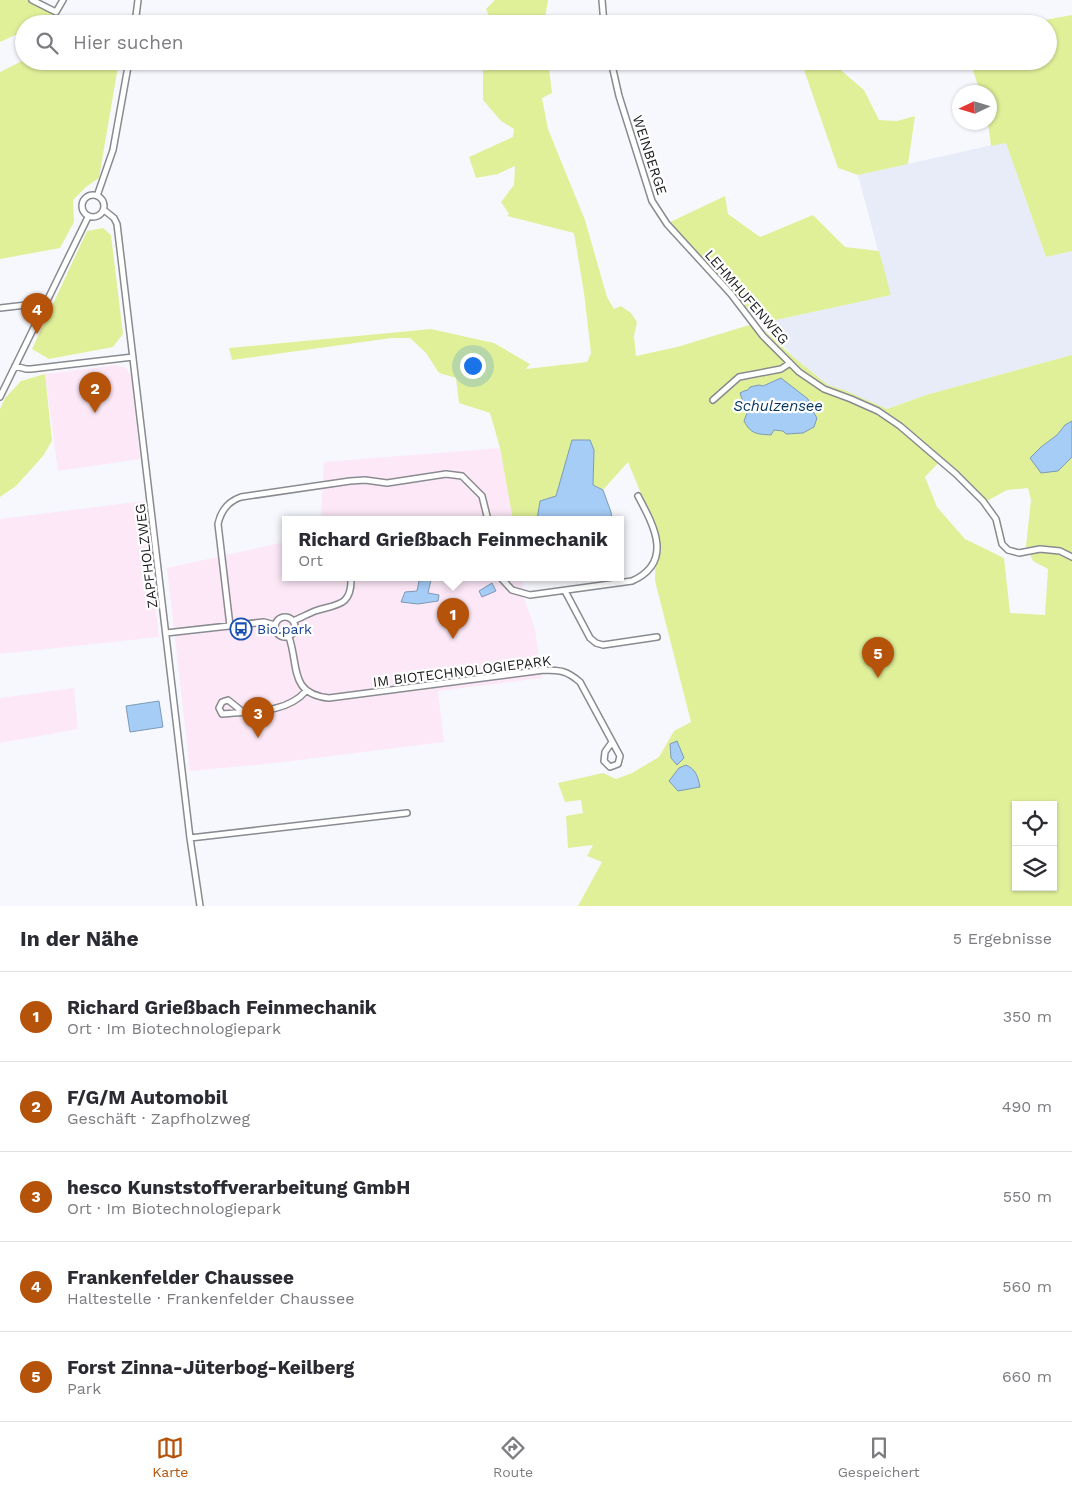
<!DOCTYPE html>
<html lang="de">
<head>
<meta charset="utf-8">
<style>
	:root { --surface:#fff; --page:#f7f7f7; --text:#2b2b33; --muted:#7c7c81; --line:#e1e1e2; --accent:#b45309 }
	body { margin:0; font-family:"Work Sans",sans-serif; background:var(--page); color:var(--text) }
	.controls { position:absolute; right:15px; bottom:15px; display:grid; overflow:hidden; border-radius:0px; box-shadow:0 1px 4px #0004 }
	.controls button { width:45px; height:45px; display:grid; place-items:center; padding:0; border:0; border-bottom:1px solid var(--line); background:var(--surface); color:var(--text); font:25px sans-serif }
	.compass { position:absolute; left:952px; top:85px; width:45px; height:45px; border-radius:50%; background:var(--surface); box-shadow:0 1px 4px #0004; rotate:266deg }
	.you { position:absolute; left:472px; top:365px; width:18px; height:18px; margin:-12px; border:4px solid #fff; border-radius:50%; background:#1a73e8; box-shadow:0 0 0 8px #1a73e833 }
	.badge { display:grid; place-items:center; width:32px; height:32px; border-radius:50%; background:var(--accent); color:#fff; font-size:16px; font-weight:700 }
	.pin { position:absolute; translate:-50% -41px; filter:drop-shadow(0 1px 2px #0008) }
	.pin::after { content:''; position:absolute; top:26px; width:18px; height:15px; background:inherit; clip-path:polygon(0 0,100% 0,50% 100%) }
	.popup { position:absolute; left:282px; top:516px; width:342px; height:65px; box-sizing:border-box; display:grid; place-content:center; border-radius:0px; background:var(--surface); filter:drop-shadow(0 1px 4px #0005); font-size:16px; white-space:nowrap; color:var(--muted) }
	.popup b { font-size:19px; color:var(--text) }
	.popup::after { content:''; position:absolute; left:50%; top:100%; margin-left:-10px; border:10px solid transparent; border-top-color:var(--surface) }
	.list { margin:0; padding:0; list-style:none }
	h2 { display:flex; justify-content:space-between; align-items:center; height:65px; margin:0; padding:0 20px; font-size:21px }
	h2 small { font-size:16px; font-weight:400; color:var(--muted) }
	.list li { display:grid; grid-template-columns:32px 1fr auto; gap:15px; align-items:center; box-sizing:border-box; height:90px; padding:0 20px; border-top:1px solid var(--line) }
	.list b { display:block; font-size:19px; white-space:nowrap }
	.list p { margin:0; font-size:16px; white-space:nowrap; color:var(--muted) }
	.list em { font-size:16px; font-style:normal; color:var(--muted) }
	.icon { flex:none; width:28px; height:28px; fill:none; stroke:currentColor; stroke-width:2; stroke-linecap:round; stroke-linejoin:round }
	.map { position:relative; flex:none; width:1072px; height:906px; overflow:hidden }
	.search { position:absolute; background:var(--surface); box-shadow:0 1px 4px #0004; left:15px; right:15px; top:15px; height:55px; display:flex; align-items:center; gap:12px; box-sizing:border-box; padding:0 18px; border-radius:28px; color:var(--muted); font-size:19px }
	.sheet { height:515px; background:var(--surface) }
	nav { display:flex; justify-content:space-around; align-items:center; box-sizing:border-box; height:70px; border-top:1px solid var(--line); background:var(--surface); font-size:14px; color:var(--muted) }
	nav a { display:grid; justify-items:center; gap:2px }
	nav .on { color:var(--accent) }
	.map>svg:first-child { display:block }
</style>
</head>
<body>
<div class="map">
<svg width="1072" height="906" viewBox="0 0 1072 906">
	<rect width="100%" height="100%" fill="#f6f8fe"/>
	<path fill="#fce8f7" d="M117 365 126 368 131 376 140 459 58 471 45 374Z
		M500 448 513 520H321L324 462Z
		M144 501 159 637 0 654V519Z
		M285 542 286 578H522L524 598 535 629 542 678 438 691 444 742 275 763 190 771 167 568Z
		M74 688 78 729 0 743V698Z"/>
	<path fill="#e8ecf9" d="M1006 142 1046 257 1072 251V355L926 395 887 409 828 385 796 359 762 323 890 295 858 175Z"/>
	<path fill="#e0f099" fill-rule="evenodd" d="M0 0H27L57 15 38 24H24V31L0 42Z
		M495 0H548L544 24H492L486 9Z
		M1072 15V251L1046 257 1006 143 991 146 988 123 990 92H980L970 61H1048V24H1023Z
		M24 60 119 61 99 178 86 187 73 200 74 222 60 248 0 259V72Z
		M483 61H548L552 93 542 98 548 129 585 220 607 297 614 309 621 306 631 313 637 322 634 336 636 356 677 347 756 323 796 359 828 385 844 390 887 409 926 395 1072 355V421L1065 425 1057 435 1041 447 1058 471 1072 457V906H578L602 862 587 856 593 845 568 848 566 816 583 813 581 800 565 802 558 783 603 773 616 779 632 773 659 757 674 731 691 722 655 581 656 530 628 462 603 490 593 485 594 450 573 440 556 496 540 501 537 520H513L500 448 490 413 459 403 456 378 439 373 426 353 410 338H392L232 360 229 348 431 329 494 343 530 364 526 369 587 362 591 353 584 293 574 233 507 216 509 214 501 202 514 185 515 166 498 174 476 178 469 157 513 137 514 129 501 121 483 100ZM775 380 808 399 817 418 783 431 774 430 747 413 744 401 762 386ZM943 458 987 501 1007 490 1028 488 1031 500 1026 546 1033 561 1048 569 1045 615 1010 613 1004 558 965 539 937 507 925 477ZM1016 805H1053V887H1016Z
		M801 61H830L864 90 879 120 897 121 915 116 908 164 858 175 838 168Z
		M725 196 728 214 760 237 813 215 845 247 879 251 891 295 762 323 666 224Z
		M103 228 111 235 123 334 113 347 49 359 32 349 87 231Z
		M45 374 52 441 43 456 16 486 0 497V409L5 398 21 381Z"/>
	<path fill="#a5cdf6" stroke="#7d99b6" d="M781 378 808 399 811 408 817 418 814 427 803 433 786 434 783 431 774 430 771 435C756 434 751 434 744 421L747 413 740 393 744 391 748 390 750 387 759 385 763 386Z
		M1072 421V457L1058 471 1041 473 1030 458 1041 447 1057 435 1065 425Z
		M572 440H590L594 450 593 485 603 490 611 512 612 520H537L540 501 556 496Z
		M431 580 428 593 439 595 438 601 418 604 401 602 405 592 417 591 419 581Z
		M492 583 496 591 482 597 479 591Z
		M159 701 163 727 130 732 126 706Z
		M677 741 684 758 677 765 671 758 670 744Z
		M686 765C696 769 698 777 700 787L678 791 669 781 679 768Z"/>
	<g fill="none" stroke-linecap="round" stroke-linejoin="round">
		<g stroke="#898b90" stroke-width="8">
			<path id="minor" d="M32 0 56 12 63 0
				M602 0 604 24
				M135 24 138 0
				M611 61 619 96 652 201 667 224 731 294 763 336 799 372 824 389 851 399 878 411 900 426 956 474 983 501 996 519 1002 544 1008 550 1019 553 1040 549 1060 551 1072 557
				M82 206a11 11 0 1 1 22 0a11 11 0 1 1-22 0Z
				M97 196 113 150 129 61
				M104 210 114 218 117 224 190 838 200 906
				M0 308 35 304 44 306
				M15 366 26 369H31L133 357
				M0 397 88 217
				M713 400 739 377 781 369 790 363
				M501 578 512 590 530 595 632 581C674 562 654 526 638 496
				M565 591 590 638 596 643 603 645 657 637
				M275 627a10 10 0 1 1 20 0a10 10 0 1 1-20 0Z
				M293 621C300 618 308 614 315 611 336 604 352 607 351 578
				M230 626 218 524C221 510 229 501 241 497L350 481 365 480 387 483 446 474 462 476 482 496 488 520
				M166 633 264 622 275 625
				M289 637C299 666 289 694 329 698L544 670C561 670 567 671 580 682L620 756 618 764 610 767 604 761 605 752 612 742
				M243 712 228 700 222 702 219 708 222 714C250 711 286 714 306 691
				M190 838 407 813"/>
		</g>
		<use href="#minor" stroke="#fff" stroke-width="5"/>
	</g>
	<defs>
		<g id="bus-ring" transform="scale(1.125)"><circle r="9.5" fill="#fff" stroke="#1a4fb4" stroke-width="1.5"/><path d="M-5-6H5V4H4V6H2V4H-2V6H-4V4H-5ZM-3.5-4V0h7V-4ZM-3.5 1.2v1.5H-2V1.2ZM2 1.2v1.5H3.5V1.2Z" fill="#1a4fb4"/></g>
	</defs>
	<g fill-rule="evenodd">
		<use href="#bus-ring" x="241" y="629"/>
	</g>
	<g text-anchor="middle" stroke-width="4.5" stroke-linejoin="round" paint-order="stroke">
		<g font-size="14" fill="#202022" stroke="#fff">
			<text transform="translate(650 155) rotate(72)" y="5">WEINBERGE</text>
			<text transform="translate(747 297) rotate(49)" y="5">LEHMHUFENWEG</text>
			<text transform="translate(146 556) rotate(-97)" y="5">ZAPFHOLZWEG</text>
			<text transform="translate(462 671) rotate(-7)" y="5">IM BIOTECHNOLOGIEPARK</text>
		</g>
		<g font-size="14" fill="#164399" stroke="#fff" text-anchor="start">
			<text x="257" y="634">Bio.park</text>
		</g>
		<g font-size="15" font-style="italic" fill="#00335d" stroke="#fff">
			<text x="778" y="411">Schulzensee</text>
		</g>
	</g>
</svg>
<div class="controls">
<button><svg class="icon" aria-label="locate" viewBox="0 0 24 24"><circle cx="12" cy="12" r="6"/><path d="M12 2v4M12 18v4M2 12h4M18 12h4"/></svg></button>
<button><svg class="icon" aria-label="layers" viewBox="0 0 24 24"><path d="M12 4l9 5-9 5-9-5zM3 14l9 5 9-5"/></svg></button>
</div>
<svg class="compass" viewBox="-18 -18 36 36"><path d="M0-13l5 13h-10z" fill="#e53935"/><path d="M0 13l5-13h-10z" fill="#7c7c81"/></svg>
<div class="you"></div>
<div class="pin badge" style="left:453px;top:639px">1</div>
<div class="popup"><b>Richard Grießbach Feinmechanik</b>Ort</div>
<div class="pin badge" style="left:95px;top:413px">2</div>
<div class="pin badge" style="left:258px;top:738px">3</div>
<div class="pin badge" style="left:37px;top:334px">4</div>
<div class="pin badge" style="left:878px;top:678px">5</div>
<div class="search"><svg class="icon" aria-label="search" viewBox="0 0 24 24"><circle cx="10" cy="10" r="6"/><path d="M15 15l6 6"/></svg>Hier suchen</div>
</div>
<section class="sheet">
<h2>In der Nähe<small>5 Ergebnisse</small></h2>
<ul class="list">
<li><span class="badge">1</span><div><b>Richard Grießbach Feinmechanik</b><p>Ort · Im Biotechnologiepark</p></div><em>350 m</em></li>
<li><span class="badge">2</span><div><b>F/G/M Automobil</b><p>Geschäft · Zapfholzweg</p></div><em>490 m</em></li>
<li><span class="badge">3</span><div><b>hesco Kunststoffverarbeitung GmbH</b><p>Ort · Im Biotechnologiepark</p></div><em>550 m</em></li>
<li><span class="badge">4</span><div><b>Frankenfelder Chaussee</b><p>Haltestelle · Frankenfelder Chaussee</p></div><em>560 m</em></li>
<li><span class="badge">5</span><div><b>Forst Zinna-Jüterbog-Keilberg</b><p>Park</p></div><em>660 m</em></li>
</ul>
</section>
<nav>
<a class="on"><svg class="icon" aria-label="map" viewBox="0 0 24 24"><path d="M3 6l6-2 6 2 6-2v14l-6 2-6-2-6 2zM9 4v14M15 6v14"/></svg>Karte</a>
<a><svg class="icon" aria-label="directions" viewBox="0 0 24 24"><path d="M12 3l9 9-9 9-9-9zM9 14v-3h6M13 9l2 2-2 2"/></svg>Route</a>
<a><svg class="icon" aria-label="saved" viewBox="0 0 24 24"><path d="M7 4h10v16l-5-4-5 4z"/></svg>Gespeichert</a>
</nav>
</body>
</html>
